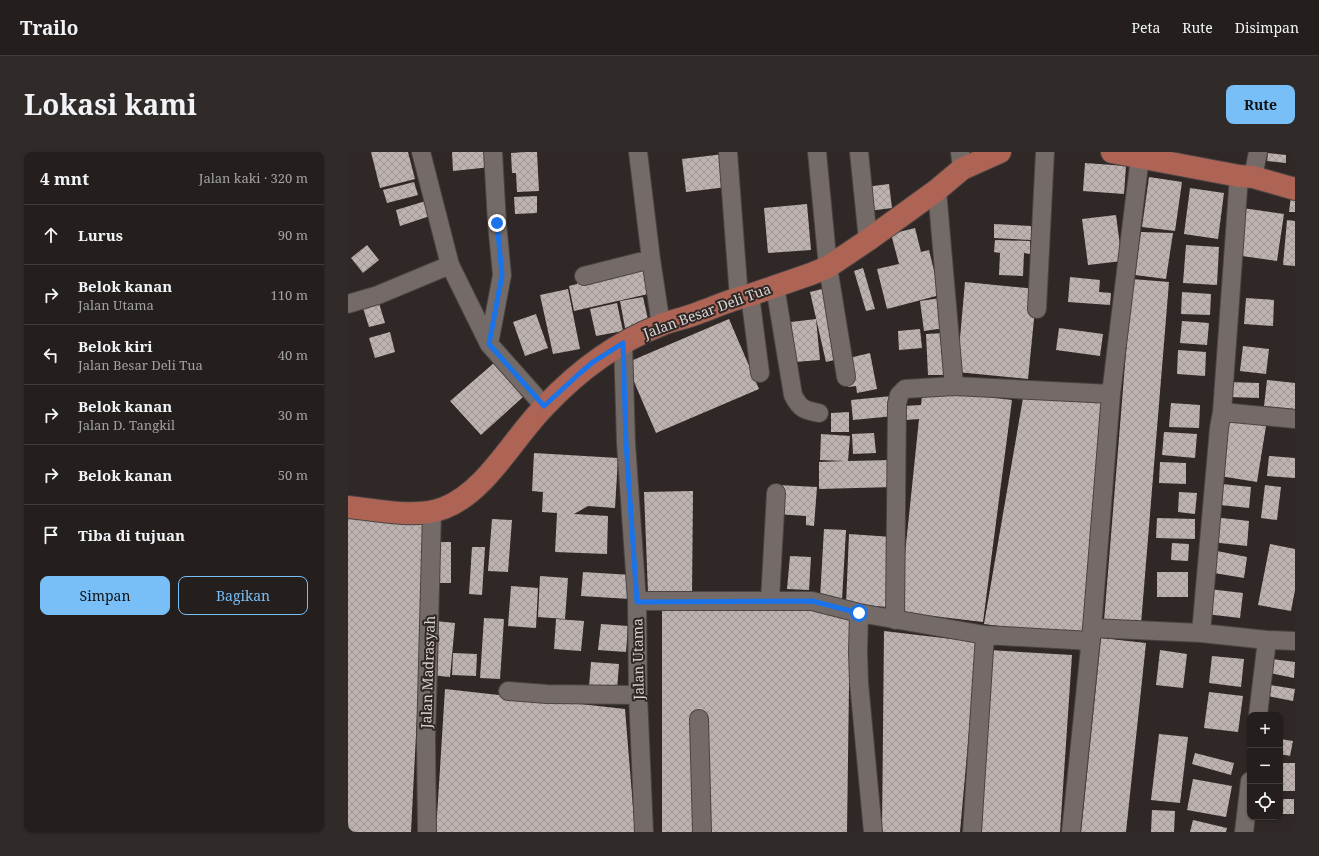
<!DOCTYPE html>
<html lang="id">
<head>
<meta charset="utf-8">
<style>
	:root { --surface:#241e1c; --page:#302b29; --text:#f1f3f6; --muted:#a3a2a3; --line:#413c3b; --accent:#78bff8 }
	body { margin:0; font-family:"Noto Serif",serif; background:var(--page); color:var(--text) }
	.controls { position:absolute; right:12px; bottom:12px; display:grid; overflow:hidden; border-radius:8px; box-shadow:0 1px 3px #0004 }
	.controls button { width:36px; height:36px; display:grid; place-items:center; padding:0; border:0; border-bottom:1px solid var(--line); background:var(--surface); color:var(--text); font:20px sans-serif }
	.stop { position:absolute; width:12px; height:12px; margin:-9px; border:3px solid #1a73e8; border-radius:50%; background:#fff }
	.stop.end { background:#1a73e8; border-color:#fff; box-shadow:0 1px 4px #0008 }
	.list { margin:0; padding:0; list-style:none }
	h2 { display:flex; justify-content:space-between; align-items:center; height:52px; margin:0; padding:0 16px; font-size:17px }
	h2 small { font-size:13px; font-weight:400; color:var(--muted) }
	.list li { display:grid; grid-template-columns:26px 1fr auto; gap:12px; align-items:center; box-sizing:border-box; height:60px; padding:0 16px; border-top:1px solid var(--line) }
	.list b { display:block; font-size:15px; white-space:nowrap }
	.list p { margin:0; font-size:13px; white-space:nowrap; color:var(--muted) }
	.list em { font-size:13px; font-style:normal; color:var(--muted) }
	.actions { display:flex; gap:8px; padding:12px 16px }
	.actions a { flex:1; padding:9px 0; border:1px solid var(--accent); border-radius:8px; text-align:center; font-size:14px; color:var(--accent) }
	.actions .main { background:var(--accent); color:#111 }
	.icon { flex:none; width:22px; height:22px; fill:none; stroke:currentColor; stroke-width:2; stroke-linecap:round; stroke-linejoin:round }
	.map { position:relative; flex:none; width:947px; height:680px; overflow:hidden; border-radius:8px }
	header { display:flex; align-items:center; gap:24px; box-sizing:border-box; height:56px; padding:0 20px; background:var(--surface); border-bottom:1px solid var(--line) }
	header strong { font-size:19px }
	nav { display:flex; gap:22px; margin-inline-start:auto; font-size:14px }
	.intro { display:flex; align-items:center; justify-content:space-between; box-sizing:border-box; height:96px; padding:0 24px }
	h1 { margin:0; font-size:28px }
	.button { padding:10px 18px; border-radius:8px; background:var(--accent); color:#111; font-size:14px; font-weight:700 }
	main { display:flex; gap:24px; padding:0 24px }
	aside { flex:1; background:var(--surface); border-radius:8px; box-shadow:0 1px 3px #0004 }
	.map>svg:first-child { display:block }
</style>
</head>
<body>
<header>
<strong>Trailo</strong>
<nav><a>Peta</a><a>Rute</a><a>Disimpan</a></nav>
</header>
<div class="intro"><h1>Lokasi kami</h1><a class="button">Rute</a></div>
<main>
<aside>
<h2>4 mnt<small>Jalan kaki · 320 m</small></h2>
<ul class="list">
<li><svg class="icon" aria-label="ahead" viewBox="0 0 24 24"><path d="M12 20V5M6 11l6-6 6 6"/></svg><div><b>Lurus</b></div><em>90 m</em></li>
<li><svg class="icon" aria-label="right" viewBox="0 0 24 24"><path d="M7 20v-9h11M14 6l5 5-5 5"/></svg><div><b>Belok kanan</b><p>Jalan Utama</p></div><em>110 m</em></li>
<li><svg class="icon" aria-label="left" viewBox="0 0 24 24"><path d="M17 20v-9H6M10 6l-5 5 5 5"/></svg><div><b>Belok kiri</b><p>Jalan Besar Deli Tua</p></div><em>40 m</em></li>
<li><svg class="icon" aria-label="right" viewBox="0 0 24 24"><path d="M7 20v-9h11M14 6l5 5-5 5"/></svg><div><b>Belok kanan</b><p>Jalan D. Tangkil</p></div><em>30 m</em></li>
<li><svg class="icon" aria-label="right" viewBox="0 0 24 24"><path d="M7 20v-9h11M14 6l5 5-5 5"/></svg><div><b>Belok kanan</b></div><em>50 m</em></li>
<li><svg class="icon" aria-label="arrive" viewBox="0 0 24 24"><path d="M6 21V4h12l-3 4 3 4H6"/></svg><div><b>Tiba di tujuan</b></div></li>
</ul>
<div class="actions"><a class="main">Simpan</a><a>Bagikan</a></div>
</aside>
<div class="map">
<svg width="947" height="680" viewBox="0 0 947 680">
	<defs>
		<pattern id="building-cross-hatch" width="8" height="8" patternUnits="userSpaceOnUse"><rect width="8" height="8" fill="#bdb2b0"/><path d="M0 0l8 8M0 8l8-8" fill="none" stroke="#9e9694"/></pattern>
	</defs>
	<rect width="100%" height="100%" fill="#302826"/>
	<path fill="url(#building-cross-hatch)" d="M23 0H60L67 27 32 36Z
		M104 0H142L143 15 105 19Z
		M177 0H189L191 39 169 40 168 21H164L163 1Z
		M920 1 938 3V11L919 9Z
		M376 2 379 35 338 40 334 7Z
		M737 11 778 14 776 42 735 39Z
		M801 25 834 30 827 79 794 75Z
		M66 30 70 43 39 51 35 38Z
		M541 32 544 56 520 59 517 35Z
		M842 36 876 41 870 87 836 82Z
		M189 44V61L167 62 166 45Z
		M943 44 947 45V60H941Z
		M81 48 85 63 52 74 48 58Z
		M459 52 463 98 420 101 416 56Z
		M894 56 936 62 929 109 887 103Z
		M768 63 774 109 740 113 734 67Z
		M939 68 947 69V114L935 113Z
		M646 72 683 74V88L646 86Z
		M567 76 573 100 581 98 592 143 539 157 529 117 551 112 543 82Z
		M793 80 825 81 818 127 787 123Z
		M647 88 682 89V102L676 101 675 124 651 123 652 101 646 100Z
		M19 93 31 108 15 121 3 106Z
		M838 93 871 95 869 133 835 131Z
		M294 115 300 142 226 159 221 134 229 132V130Z
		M515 116 527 157 518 159 506 119Z
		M722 125 752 128 751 140 763 141 762 153 720 150Z
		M784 127 821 130 793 472 756 469Z
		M617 130 689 137 680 227 609 220Z
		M478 136 495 206 478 210 462 140Z
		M220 137 232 197 205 202 192 143Z
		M834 140 863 142 862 163 833 162Z
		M295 145 301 172 277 176 272 149Z
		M593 146 597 176 576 179 572 149Z
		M898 146 926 148 925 174 896 172Z
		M30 148 37 171 21 175 14 153Z
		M269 151 275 179 248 184 242 157Z
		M188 162 200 196 177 204 165 170Z
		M381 167 411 237 308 281 278 211Z
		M468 167 472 208 447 210 443 170Z
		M834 169 861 171 859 193 832 191Z
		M711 176 755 182 752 204 708 198Z
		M572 177 574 196 551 198 550 179Z
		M42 180 47 200 27 206 21 186Z
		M596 181 597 223H580L578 182Z
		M895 194 921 197 918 222 892 219Z
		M830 198 858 200 857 224 829 222Z
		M522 201 529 237 509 241 508 234 500 235 498 227 501 206Z
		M146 211 175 245 133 283 102 249Z
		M919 228 947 231V257L916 254Z
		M881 230 911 231V246L881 245Z
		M575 237 664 248 635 470 551 460 571 267 557 268 556 254 573 253Z
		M544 244 546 264 505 268 503 248Z
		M675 246 754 250 734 485 636 472Z
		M823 251 852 253 851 276 821 275Z
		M501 260V280H483V261Z
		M881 268 918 274 909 330 872 324Z
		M816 280 849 282 847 306 814 303Z
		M526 281 528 301 505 302 504 282Z
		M473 282 502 284 500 309 545 308 546 335 471 337V310L497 309 472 308Z
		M186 301 270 306 267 356 240 354 226 362 260 364 259 402 207 400 209 361 194 360 195 340 184 339Z
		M921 304 947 306V326L919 324Z
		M812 310 838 311V332L811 331Z
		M874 332 903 335 901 356 872 353Z
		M430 333 469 335 466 374 458 373V364L428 362Z
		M917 333 933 335 929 368 913 366Z
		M345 339 344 443 300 441 296 340Z
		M831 340 849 341 847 362 830 360Z
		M0 363 79 369 63 680H0Z
		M865 365 901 369 899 394 863 390Z
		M809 366 847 367V387L808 386Z
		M144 367 164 368 160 420 140 419Z
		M476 377 498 378 494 448 472 446Z
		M501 382 544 385 540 455 498 452Z
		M88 390H103V431H88Z
		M824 391 841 392 840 409 823 408Z
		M922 392 947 397V438L943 459 910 453Z
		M124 395H137L134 443 121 442Z
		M864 398 899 405 896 426 860 420Z
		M442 404 463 405 461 438 439 437Z
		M235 420 284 423 282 447 233 444Z
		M809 420H840V445H809Z
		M192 424 220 426 217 467 190 465Z
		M163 434 190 436 188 476 160 474Z
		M861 437 895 441 892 466 858 462Z
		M314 450H346L502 460 499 680H314Z
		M136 466 156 467 152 527 132 526Z
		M208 467 236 469 233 499 206 497Z
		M87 469 107 471 102 525 82 523Z
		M253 472 280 474 278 500 250 498Z
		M536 479 629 490 612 680H534Z
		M753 486 798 491 778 680H733Z
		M641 498 724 503 712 680H630Z
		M812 498 839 502 835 536 808 533Z
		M105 501 129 502 128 524 104 523Z
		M864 504 896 507 893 535 861 531Z
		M924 507 947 510 946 526 922 521Z
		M243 510 271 512 269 538 241 535Z
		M922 533 947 537 945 549 920 544Z
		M97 537 277 557 287 680H88Z
		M861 540 895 544 890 580 856 576Z
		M811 582 840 585 832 651 803 648Z
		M932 587 945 589 942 604 932 602Z
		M847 601 886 611 883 623 844 612Z
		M932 611H947V639H932Z
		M845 627 884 634 878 665 839 658Z
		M932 647H946V662H932Z
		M804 658 827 659 826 680H803Z
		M845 668 879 676 878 680H842Z"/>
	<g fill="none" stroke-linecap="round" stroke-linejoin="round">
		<g stroke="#4a4442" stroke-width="20">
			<path id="minor" d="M73 0 102 113 141 192 196 254
				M290 0 303 107 313 173
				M380 0 391 146
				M469 0 480 115 498 225
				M511 0 520 88
				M612 0 614 17
				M905 25 910 0
				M589 38 606 234
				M236 124 303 107
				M427 134 445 243C452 257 456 258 471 261
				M402 143 412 221
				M0 152 30 143 102 113
				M689 157 697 0
				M275 191 278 291 289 449 290 543 296 680
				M141 192 154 123 149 71 145 0
				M874 260 947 267
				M422 448 428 341
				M289 449H464L511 461 637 483 743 489
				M511 461 510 500 511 531 525 680
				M547 468 549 252 551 243 557 237 606 234 763 242
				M744 476 853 481 919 488 947 489
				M853 481 871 276 874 260 891 24
				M160 539 199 542 290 543
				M910 563 919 488
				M351 567 354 680
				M79 680 78 587 84 360
				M624 680 637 483
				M723 680 744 476 763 242 792 5
				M896 680 902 629"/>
		</g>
		<g stroke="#4a4442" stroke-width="24">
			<path id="major" d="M764 0 891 24 905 25 947 37
				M0 355C30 358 67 367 96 356 138 340 166 285 197 254 229 220 269 190 313 173 325 168 338 166 350 161 367 155 384 147 402 143L463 122 480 115 520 88 589 38 614 17 652 0"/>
		</g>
		<use href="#minor" stroke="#746a68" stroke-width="18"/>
		<use href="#major" stroke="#ad6454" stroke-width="22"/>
	</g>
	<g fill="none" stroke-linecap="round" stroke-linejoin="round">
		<path stroke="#1a73e8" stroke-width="5" d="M149 71 154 123 141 192 196 254 232 221 245 210 275 191 278 291 289 450 464 449 511 461"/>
	</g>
	<g text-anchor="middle" stroke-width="4" stroke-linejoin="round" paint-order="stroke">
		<g font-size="14" fill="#dad4d3" stroke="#302826">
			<text transform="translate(359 159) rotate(-20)" y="5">Jalan Besar Deli Tua</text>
			<text transform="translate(290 507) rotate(-91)" y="5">Jalan Utama</text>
			<text transform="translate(80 520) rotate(-88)" y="5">Jalan Madrasyah</text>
		</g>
	</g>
</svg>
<div class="controls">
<button>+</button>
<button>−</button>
<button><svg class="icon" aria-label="locate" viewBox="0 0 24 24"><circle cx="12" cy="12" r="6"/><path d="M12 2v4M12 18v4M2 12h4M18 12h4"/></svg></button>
</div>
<div class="stop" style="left:511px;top:461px"></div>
<div class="stop end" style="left:149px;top:71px"></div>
</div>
</main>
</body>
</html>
